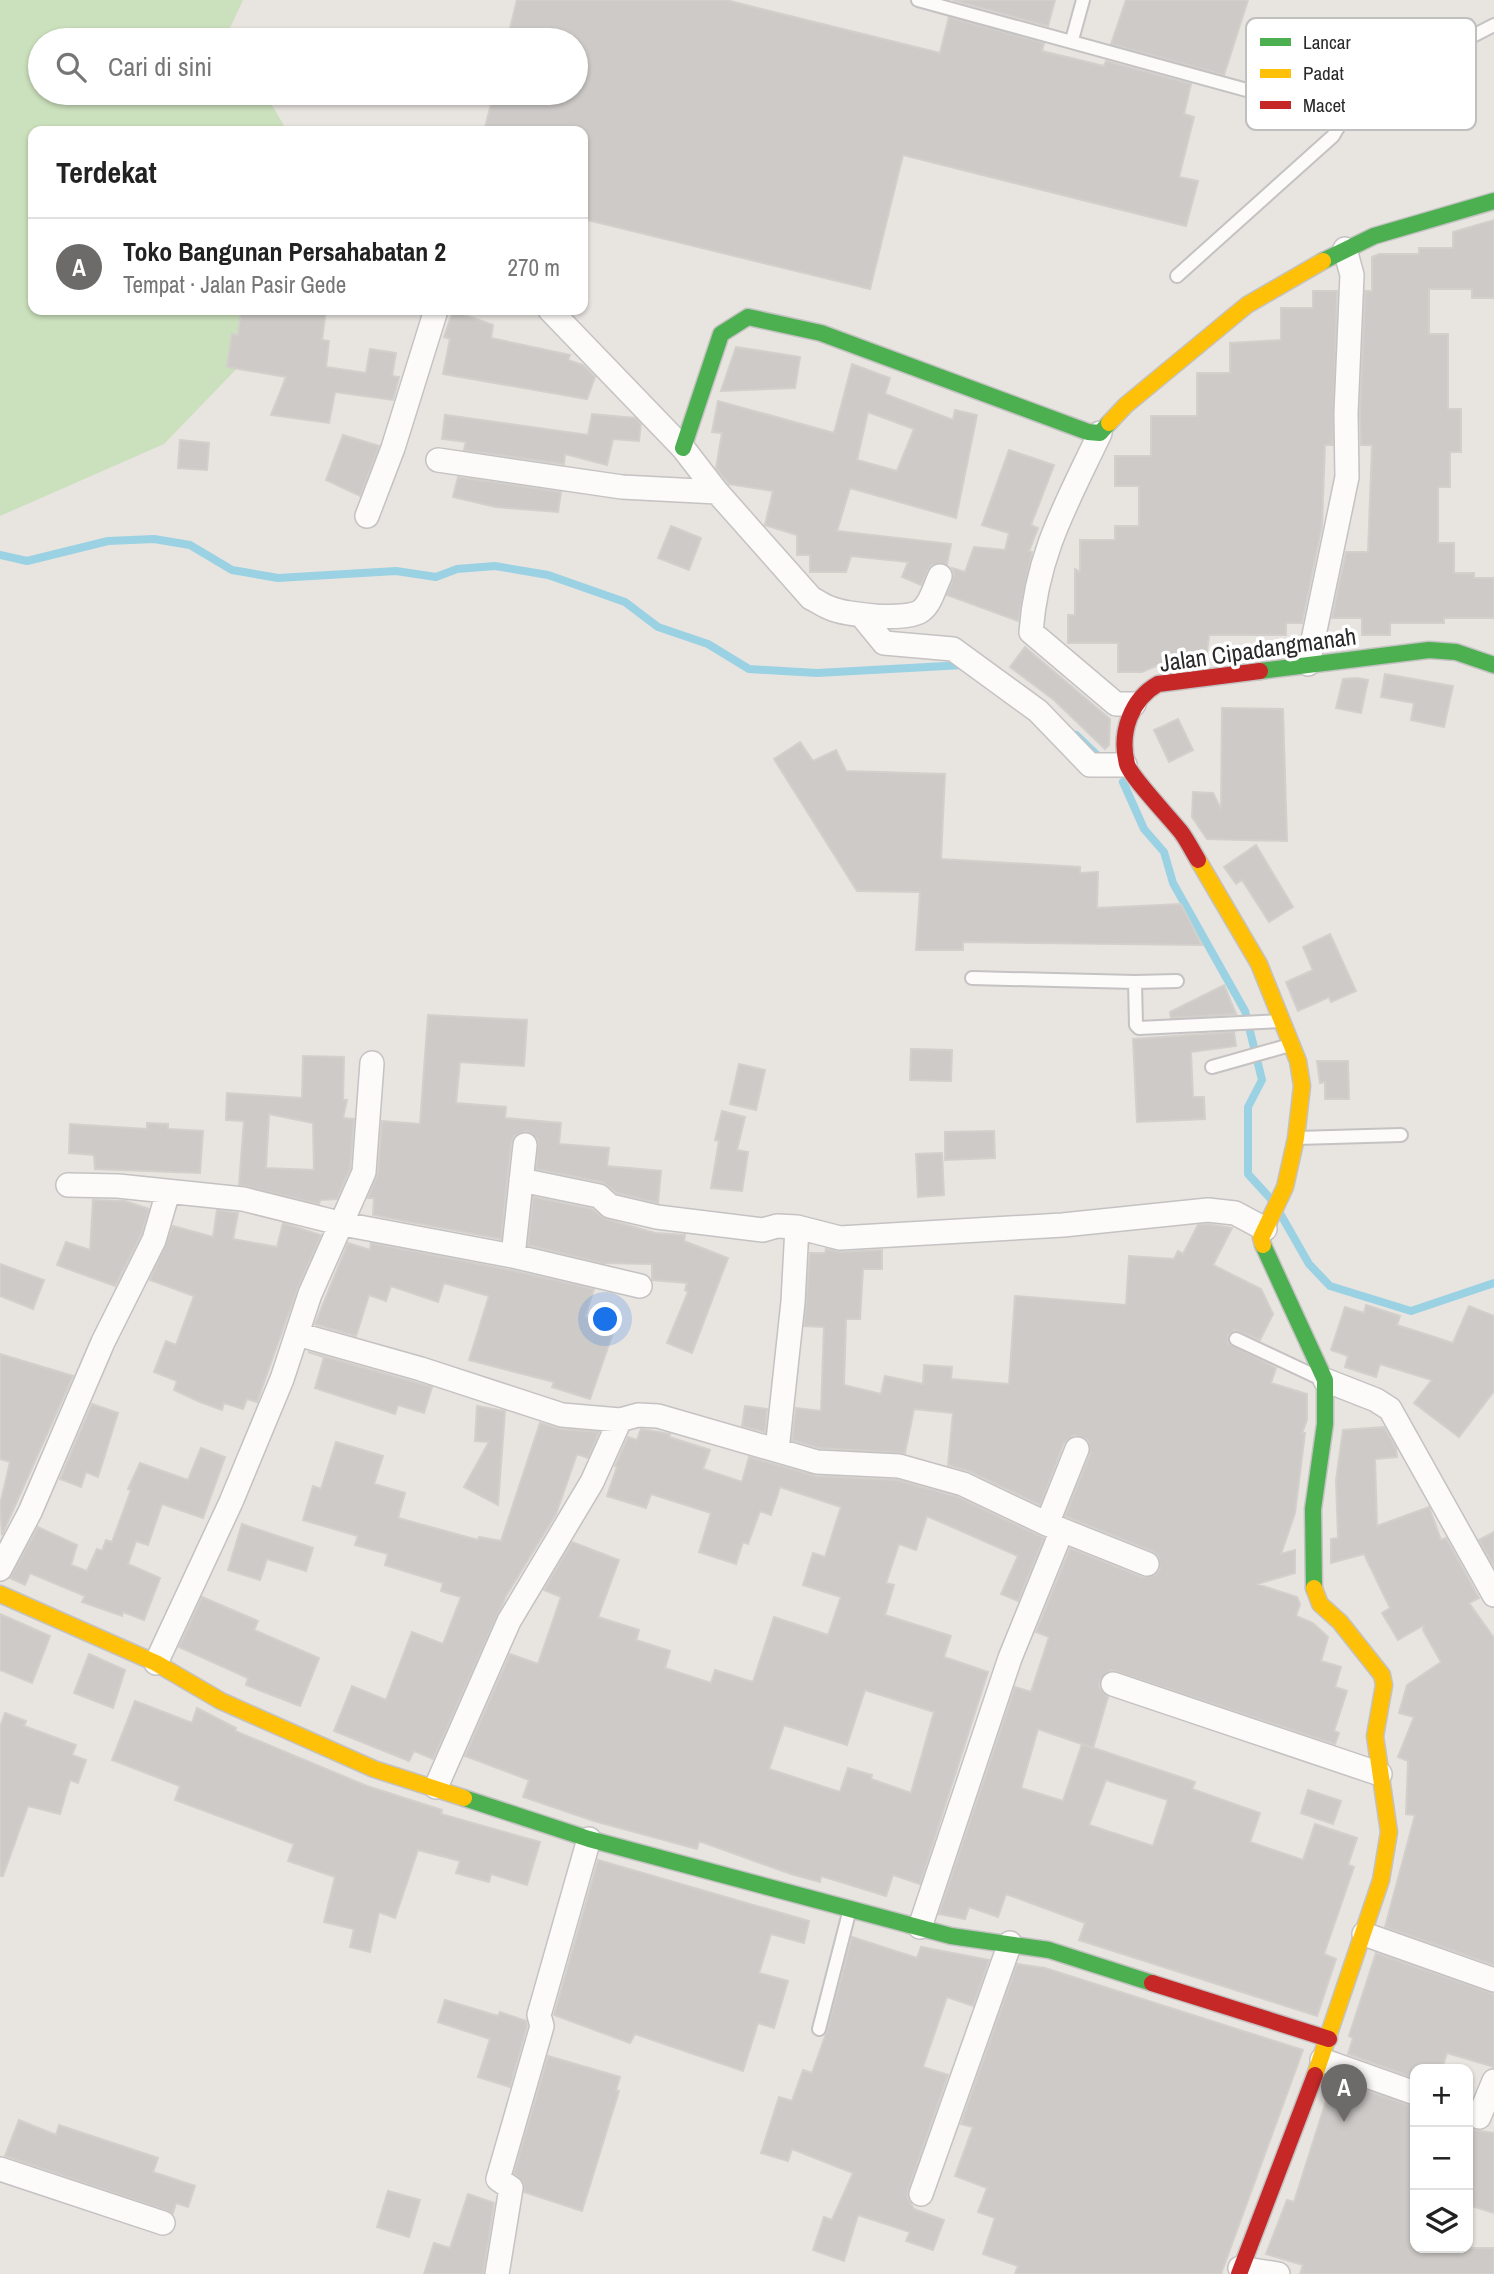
<!DOCTYPE html>
<html lang="id">
<head>
<meta charset="utf-8">
<style>
	:root { --surface:#fff; --page:#f2f2f2; --text:#222; --muted:#767676; --line:#e0e0e0; --accent:#6c6b6a }
	body { margin:0; font-family:"Archivo Narrow",sans-serif; background:var(--page); color:var(--text) }
	.controls { position:absolute; right:21px; bottom:21px; display:grid; overflow:hidden; border-radius:14px; box-shadow:0 2px 5px #0004 }
	.controls button { width:63px; height:63px; display:grid; place-items:center; padding:0; border:0; border-bottom:2px solid var(--line); background:var(--surface); color:var(--text); font:35px sans-serif }
	.you { position:absolute; left:606px; top:1320px; width:24px; height:24px; margin:-18px; border:5px solid #fff; border-radius:50%; background:#1a73e8; box-shadow:0 0 0 10px #1a73e833 }
	.badge { display:grid; place-items:center; width:46px; height:46px; border-radius:50%; background:var(--accent); color:#fff; font-size:23px; font-weight:700 }
	.pin { position:absolute; translate:-50% -58px; filter:drop-shadow(0 2px 4px #0008) }
	.pin::after { content:''; position:absolute; top:37px; width:24px; height:21px; background:inherit; clip-path:polygon(0 0,100% 0,50% 100%) }
	.list { margin:0; padding:0; list-style:none }
	h2 { display:flex; justify-content:space-between; align-items:center; height:91px; margin:0; padding:0 28px; font-size:30px }
	h2 small { font-size:23px; font-weight:400; color:var(--muted) }
	.list li { display:grid; grid-template-columns:46px 1fr auto; gap:21px; align-items:center; box-sizing:border-box; height:98px; padding:0 28px; border-top:2px solid var(--line) }
	.list b { display:block; font-size:26px; white-space:nowrap }
	.list p { margin:0; font-size:23px; white-space:nowrap; color:var(--muted) }
	.list em { font-size:23px; font-style:normal; color:var(--muted) }
	.icon { flex:none; width:38px; height:38px; fill:none; stroke:currentColor; stroke-width:2; stroke-linecap:round; stroke-linejoin:round }
	.map { position:relative; flex:none; width:1494px; height:2274px; overflow:hidden }
	.search { position:absolute; background:var(--surface); box-shadow:0 2px 5px #0004; left:28px; top:28px; width:560px; height:77px; display:flex; align-items:center; gap:18px; box-sizing:border-box; padding:0 24px; border-radius:38px; color:var(--muted); font-size:26px }
	.panel { position:absolute; background:var(--surface); box-shadow:0 2px 5px #0004; left:28px; top:126px; width:560px; height:189px; border-radius:14px }
	.map>svg:first-child { display:block }
</style>
</head>
<body>
<div class="map">
<svg width="1494" height="2274" viewBox="0 0 1494 2274">
	<rect width="100%" height="100%" fill="#e8e4e0"/>
	<path fill="#cbe0bc" d="M0 0H243L229 30 235 40H40V93H265L287 131H33V310H260L248 357 164 444 0 516Z"/>
	<g fill="none" stroke-linecap="round" stroke-linejoin="round">
		<path stroke="#9ad2e4" stroke-width="8" d="M0 555 27 561 108 541 154 539 190 545 232 570 278 578 396 571 436 577 457 569 495 566 548 575 625 602 658 627 708 644 749 669 817 673 964 665
			M1076 735 1102 760
			M1123 782 1144 829 1164 852 1173 883 1245 1011 1262 1080 1248 1107V1174L1270 1198
			M1281 1215 1309 1264 1330 1286 1411 1311 1494 1283"/>
	</g>
	<path fill="#cdcac7" stroke="#d3d0cc" stroke-width="2" fill-rule="evenodd" d="M517 0H726L940 53 949 17 1044 43 1042 51 1104 66 1106 61 1191 84 1184 114 1194 117 1179 177 1198 181 1186 226 903 155 870 289 583 219V131H484L494 93H576V40H507Z
		M953 0H1055L1048 26Z
		M1126 0H1248L1224 75 1111 44Z
		M1494 220V298H1472V289H1429V334H1448V409H1461V452H1450V487H1438V543H1454V573H1474V578H1494V618H1444V623H1390V635H1362V618H1332L1346 552H1368L1372 445H1361L1360 413 1365 291H1372V257L1379 254H1419V248H1453V232Z
		M1313 291H1337L1333 445H1325L1322 526 1302 623H1286V635H1209L1207 652H1196V661L1156 666 1142 672H1118V643H1068V615H1075V569L1080 572V540H1115V526H1139V486H1115V456H1151V416H1197V373H1230V343L1281 340V308H1313Z
		M241 310H326L322 340 329 341 326 367 366 373 370 349 396 353 392 376 399 377 393 400 335 392 329 423 271 415 286 377 227 367 232 334 238 335Z
		M453 311 493 325 491 338 570 355 568 360 583 365 595 377 587 399 443 374 450 339 444 337Z
		M736 347 800 357 795 388 721 391Z
		M852 364 890 378 885 394 953 420 955 410 977 415 956 518 850 488 837 531 951 544 947 564 931 565 921 585 902 577 908 562 851 556 846 572H810V555H797V535L765 525 773 491 729 484 716 468 722 433 712 432 718 401 834 433ZM868 412 914 429 897 471 857 460Z
		M592 414 635 418 641 424 639 441 613 439 607 465 565 454 564 464 464 450 466 442 442 439 445 415 588 435Z
		M343 435 379 446 360 496 326 480Z
		M180 440 209 443 207 470 178 468Z
		M1009 450 1054 465 1031 525 1038 528 1029 551 1032 552 1018 621 947 595 954 575 952 568 965 572 974 547 1005 550 1009 533 982 525Z
		M458 477 561 492 558 512 496 507 453 497Z
		M671 526 701 538 689 570 658 558Z
		M1025 647 1110 719 1109 745 1105 749 1054 700 1010 667Z
		M1385 674 1453 686 1444 727 1411 720 1414 703 1381 697Z
		M1357 678 1368 680 1361 713 1336 708 1343 679Z
		M1222 708 1283 709 1287 841 1207 839 1192 817 1193 792 1213 793 1221 809Z
		M1178 719 1193 750 1169 762 1154 730Z
		M800 742 813 761 836 750 846 771 945 774 941 859 1080 867V873L1098 872 1097 908 1181 904 1202 945 963 942V950H916L920 892 857 891 774 759Z
		M1256 845 1293 907 1269 922 1242 880 1236 884 1224 867Z
		M1330 934 1356 991 1331 1002 1329 997 1298 1011 1286 982 1313 970 1303 947Z
		M1224 985 1236 1014 1171 1018 1170 1012Z
		M428 1015 527 1020 524 1066 460 1062 456 1103 506 1107 505 1118 561 1123 559 1144 609 1148 607 1166 661 1171 658 1203 617 1193 602 1182 536 1169 538 1140 526 1131 514 1136 511 1144 501 1239 373 1215 374 1198H368L378 1173 382 1121 420 1124Z
		M1234 1032 1236 1046 1191 1052 1193 1097H1204L1205 1119 1137 1122 1133 1039Z
		M911 1049 952 1050 951 1081 910 1080Z
		M303 1056 344 1057 343 1100H347L343 1118 354 1119 350 1169 337 1199 320 1200 319 1204 239 1185 244 1121 226 1120 227 1093 302 1098ZM269 1114 313 1123 314 1170 266 1168Z
		M1317 1061H1348L1349 1099H1325V1082L1320 1083Z
		M739 1064 765 1070 756 1110 730 1104Z
		M722 1111 745 1117 737 1150 748 1152 742 1191 711 1188 719 1141 715 1140Z
		M147 1123 168 1124V1129L203 1131 200 1173 95 1169 94 1155 69 1153 70 1124 147 1129Z
		M994 1131 995 1158 945 1160V1132Z
		M942 1153 944 1195 918 1197 916 1154Z
		M533 1197 592 1209 606 1219 655 1233 685 1235 684 1241 728 1258 692 1353 667 1343 688 1292 685 1290 687 1283 652 1280V1264L602 1263 528 1245Z
		M93 1200 125 1201 149 1209 141 1235 115 1286 57 1265 66 1242 90 1250Z
		M217 1210 238 1213 233 1239 277 1247 283 1223 321 1235 297 1290 257 1402 247 1399 243 1409 224 1403 222 1410 200 1402 174 1390 177 1381 154 1372 166 1341 176 1345 194 1296 150 1280 173 1226 213 1237Z
		M1208 1224 1232 1228 1213 1265 1261 1289 1273 1314 1260 1340 1235 1330 1228 1335V1343L1276 1368 1271 1383 1307 1394V1420L1302 1433H1305L1295 1513 1281 1554 1295 1550V1573L1257 1584 1297 1597 1300 1604 1296 1616 1313 1623 1328 1637 1321 1661 1341 1667 1335 1687 1347 1691 1334 1731 1339 1733 1335 1744 1111 1670 1100 1680 1099 1687 1108 1697 1093 1748 1038 1729 1021 1788 1063 1801 1082 1744 1195 1782 1192 1789 1260 1813 1250 1842 1303 1860 1315 1824 1357 1838 1348 1865 1354 1867 1324 1954 1336 1959 1317 2016 1079 1940 1085 1923 1006 1894 998 1917 969 1907 965 1919 939 1914 1015 1687 1031 1692 1049 1637 1036 1632 1070 1548 1142 1577 1155 1575 1160 1569 1158 1556 1152 1551 1065 1516 1090 1454 1088 1440 1074 1435 1064 1443 1040 1505 969 1471 948 1465 953 1413 914 1409 905 1453 819 1448 792 1440 796 1408 821 1411 824 1327 804 1326 810 1253H825L826 1249 841 1252 882 1250V1269H863L860 1319H846L844 1385 881 1394 885 1376 923 1384 924 1365 952 1367 951 1379 1009 1384 1015 1296 1126 1305 1129 1256 1174 1259 1178 1251 1183 1254 1198 1225ZM1106 1780 1168 1800 1153 1846 1089 1825Z
		M348 1243 370 1250 371 1243 510 1270 594 1289 585 1317 615 1327 590 1399 552 1387 554 1382 469 1360 489 1296 444 1283 438 1302 391 1286 386 1301 369 1295 356 1336 315 1324Z
		M0 1264 44 1280 33 1309 0 1296Z
		M1366 1305 1400 1316 1397 1325 1453 1343 1469 1306 1494 1316V1391L1459 1437 1414 1403 1432 1380 1380 1364 1376 1377 1345 1367 1348 1356 1331 1350 1345 1307 1364 1313Z
		M308 1352 432 1387 424 1413 398 1405 395 1414 315 1388 324 1357Z
		M0 1354 73 1376 2 1535 0 1505 10 1462 0 1459Z
		M92 1404 118 1413 98 1477 86 1472 81 1487 60 1479Z
		M477 1406 505 1411 498 1505 464 1487 489 1442 475 1441Z
		M745 1406 767 1409 765 1432 742 1426Z
		M540 1423 561 1429 599 1432 588 1458 577 1454 556 1514 506 1596 433 1759 414 1751 409 1761 334 1731 352 1686 386 1700 412 1632 443 1644 461 1597 441 1591 443 1583 385 1565 388 1554 355 1545 358 1536 303 1520 313 1486 321 1489 336 1442 383 1456 374 1484 405 1493 398 1518 478 1540 479 1537 501 1541Z
		M1384 1427 1396 1448 1397 1457 1375 1459 1377 1526 1429 1507 1441 1540 1446 1538 1479 1598 1469 1603 1494 1638V1965L1385 1927 1415 1815 1406 1814 1408 1761 1398 1757 1414 1717 1399 1713 1407 1685 1441 1662 1423 1630 1424 1625 1398 1640 1382 1613 1390 1608 1364 1554 1331 1563V1539L1338 1538 1336 1480 1343 1430Z
		M641 1429 670 1434 669 1437 710 1450 703 1469 742 1482 749 1457 816 1476 897 1480 958 1497 1044 1538 1018 1601 1001 1594 1018 1556 927 1516 916 1550 899 1544 886 1583 894 1585 885 1615 951 1636 944 1657 988 1672 920 1884 893 1875 886 1896 821 1876 820 1882 791 1874 699 1841 697 1849 594 1821 523 1797 529 1780 465 1756 510 1654 538 1664 561 1597 544 1590 572 1542 619 1560 598 1617 639 1630 636 1640 670 1651 665 1668 711 1683 715 1670 753 1682 774 1617 828 1635 841 1597 803 1585 813 1553 825 1557 841 1507 780 1487 771 1515 760 1511 748 1544 743 1542 736 1564 699 1552 711 1513 651 1494 646 1508 607 1496 617 1467 615 1466 628 1437 637 1440ZM865 1690 934 1712 911 1793 871 1779 872 1775 848 1768 840 1792 769 1769 784 1725 847 1745Z
		M201 1448 225 1457 203 1518 162 1504 148 1545 136 1541 128 1564 160 1578 144 1620 123 1612 122 1616 82 1602 85 1596 30 1573 25 1585 10 1578 38 1527 77 1545 71 1565 87 1571 97 1549 102 1551 106 1540 112 1542 131 1490 128 1489 140 1463 188 1480Z
		M242 1524 313 1548 306 1571 267 1559 260 1580 228 1570Z
		M1494 1532V1566L1479 1540Z
		M202 1597 258 1621 254 1630 319 1658 300 1706 246 1685 248 1678 179 1647Z
		M0 1614 50 1636 32 1683 0 1670Z
		M89 1654 125 1670 113 1708 74 1693Z
		M135 1701 192 1723 197 1708 236 1728 235 1731 367 1786 442 1810 441 1814 540 1842 527 1885 491 1874 489 1882 456 1873 460 1861 418 1850 395 1918 379 1912 370 1952 350 1947 354 1929 324 1922 335 1877 288 1861 294 1844 175 1800 180 1786 112 1760Z
		M5 1713 26 1721 24 1726 76 1745 72 1755 86 1760 78 1783 70 1780 60 1814 28 1806 3 1876H0V1727Z
		M1308 1790 1341 1801 1333 1824 1301 1813Z
		M598 1860 809 1921 804 1943 771 1934 759 1973 788 1981 774 2028 758 2023 743 2071 635 2034 630 2043 554 2015Z
		M852 1937 917 1958 921 1947 989 1960 973 2006 947 1997 923 2067 948 2075 908 2190 907 2197 914 2209 944 2220 933 2250 906 2241 910 2232 858 2215 844 2261 813 2250 824 2217 832 2220 853 2173 792 2149 788 2161 761 2153 779 2097 792 2101 803 2070 812 2073 827 2031Z
		M1376 1953 1494 1994V2067L1447 2053 1442 2069H1415V2078L1348 2054 1353 2038 1349 2036Z
		M1017 1964 1045 1968 1303 2050 1221 2274H1015L1018 2266 983 2254 995 2218 978 2212 987 2188 955 2176 973 2127 961 2124Z
		M445 2000 498 2016 500 2012 526 2021 527 2026 510 2087 478 2077 490 2039 438 2022Z
		M548 2056 620 2077 616 2090 619 2091 582 2211 524 2192 523 2182 514 2173Z
		M1333 2079 1415 2107V2248H1494V2274H1300L1303 2265 1266 2254 1287 2200 1294 2202Z
		M19 2120 56 2135 59 2125 158 2158 153 2172 195 2186 188 2207 176 2203 173 2213 5 2156Z
		M1468 2125 1474 2130 1494 2133V2213L1468 2205Z
		M388 2191 420 2200 409 2237 377 2227Z
		M468 2194 494 2203 483 2274H424L434 2243 450 2248Z"/>
	<g fill="none" stroke-linecap="round" stroke-linejoin="round">
		<g stroke="#c4c2c3" stroke-width="16">
			<path id="lane" d="M918 0 1276 98 1395 76 1494 25
				M1072 40 1083 0
				M1177 276 1333 136 1365 82
				M972 978 1135 982 1136 1025 1139 1028 1282 1021
				M1135 982 1177 981
				M1212 1067 1290 1045
				M1297 1138 1401 1135
				M1236 1339 1315 1376
				M819 2029 850 1909"/>
		</g>
		<g stroke="#c4c2c3" stroke-width="26">
			<path id="street" d="M550 310 683 448 717 492 811 598C817 601 824 606 830 608 846 615 909 622 922 610 931 603 935 586 940 576
				M1100 433C1067 503 1037 553 1031 632L1116 704H1134
				M438 460 622 487 717 492
				M367 516 393 448 436 310
				M861 615 884 643 953 649 1038 711 1090 765H1125
				M1308 664 1347 477 1346 413 1352 275 1345 249
				M521 1180 599 1196 610 1206 657 1217 763 1230 777 1226 797 1227 840 1238 1063 1225 1208 1210 1235 1213 1265 1229
				M68 1185 118 1186 243 1199 343 1224 513 1256 640 1286
				M513 1256 525 1145
				M297 1334 421 1369 562 1415 620 1420 638 1415 658 1416 817 1462 899 1466 963 1484 1047 1524 1147 1564
				M1325 1380 1376 1400 1390 1409 1494 1595
				M777 1450 793 1302 797 1227
				M1047 1524 1077 1449
				M0 1569 30 1512 103 1342 154 1240 168 1192
				M156 1663 231 1502 282 1379 310 1294 364 1172 372 1063
				M1113 1684 1380 1774
				M436 1787 509 1621 592 1482 620 1420
				M920 1927 1010 1658 1062 1530
				M1364 1934 1494 1980
				M1322 2060 1415 2093
				M1479 2117 1494 2081
				M0 2169 163 2223
				M921 2194 1010 1943
				M1240 2268 1278 2274
				M497 2274 511 2188 498 2179 542 2026 539 2015 589 1839"/>
		</g>
		<g stroke="#c4c2c3" stroke-width="19">
			<path id="fast" d="M1323 261 1374 236 1494 201
				M683 448 721 334 748 317 821 333 1088 432 1100 433 1109 423
				M1260 671 1429 650 1456 652 1494 665
				M1263 1245 1325 1380V1424L1313 1509 1314 1588
				M464 1798 589 1839 951 1936 1049 1950 1152 1983"/>
		</g>
		<g stroke="#c4c2c3" stroke-width="19">
			<path id="slow" d="M1109 423 1126 405 1247 305 1323 261
				M1198 860 1259 964 1298 1061 1302 1086 1296 1138 1285 1187 1261 1238 1263 1245
				M1314 1588 1320 1604 1340 1622 1382 1675 1384 1685 1375 1736 1389 1832 1381 1880 1315 2075
				M0 1594 156 1663 221 1701 374 1769 464 1798"/>
		</g>
		<g stroke="#c4c2c3" stroke-width="19">
			<path id="jam" d="M1198 860C1192 850 1187 840 1181 832 1170 818 1130 776 1127 764 1119 733 1131 699 1158 684L1260 671
				M1152 1983 1329 2039
				M1239 2274 1315 2075"/>
		</g>
		<use href="#lane" stroke="#fcfbfa" stroke-width="12"/>
		<use href="#street" stroke="#fcfbfa" stroke-width="23"/>
		<use href="#fast" stroke="#4caf50" stroke-width="16"/>
		<use href="#slow" stroke="#ffc107" stroke-width="16"/>
		<use href="#jam" stroke="#c62828" stroke-width="16"/>
	</g>
	<g text-anchor="middle" stroke-width="7" stroke-linejoin="round" paint-order="stroke">
		<g font-size="24" fill="#2a2a2a" stroke="#fff">
			<text transform="translate(1258 650) rotate(-8)" y="8">Jalan Cipadangmanah</text>
		</g>
	</g>
	<rect x="1246" y="18" width="230" height="112" rx="10" fill="#fff" stroke="#bfbfbf" stroke-width="2"/>
	<rect x="1260" y="38" width="31" height="8" fill="#4caf50"/>
	<rect x="1260" y="69" width="31" height="9" fill="#ffc107"/>
	<rect x="1260" y="101" width="31" height="8" fill="#c62828"/>
	<g font-size="19" fill="#2a2a2a">
		<text x="1303" y="49">Lancar</text>
		<text x="1303" y="80">Padat</text>
		<text x="1303" y="112">Macet</text>
	</g>
</svg>
<div class="controls">
<button>+</button>
<button>−</button>
<button><svg class="icon" aria-label="layers" viewBox="0 0 24 24"><path d="M12 4l9 5-9 5-9-5zM3 14l9 5 9-5"/></svg></button>
</div>
<div class="you"></div>
<div class="pin badge" style="left:1344px;top:2122px">A</div>
<div class="search"><svg class="icon" aria-label="search" viewBox="0 0 24 24"><circle cx="10" cy="10" r="6"/><path d="M15 15l6 6"/></svg>Cari di sini</div>
<section class="panel">
<h2>Terdekat<small></small></h2>
<ul class="list">
<li><span class="badge">A</span><div><b>Toko Bangunan Persahabatan 2</b><p>Tempat · Jalan Pasir Gede</p></div><em>270 m</em></li>
</ul>
</section>
</div>
</body>
</html>
